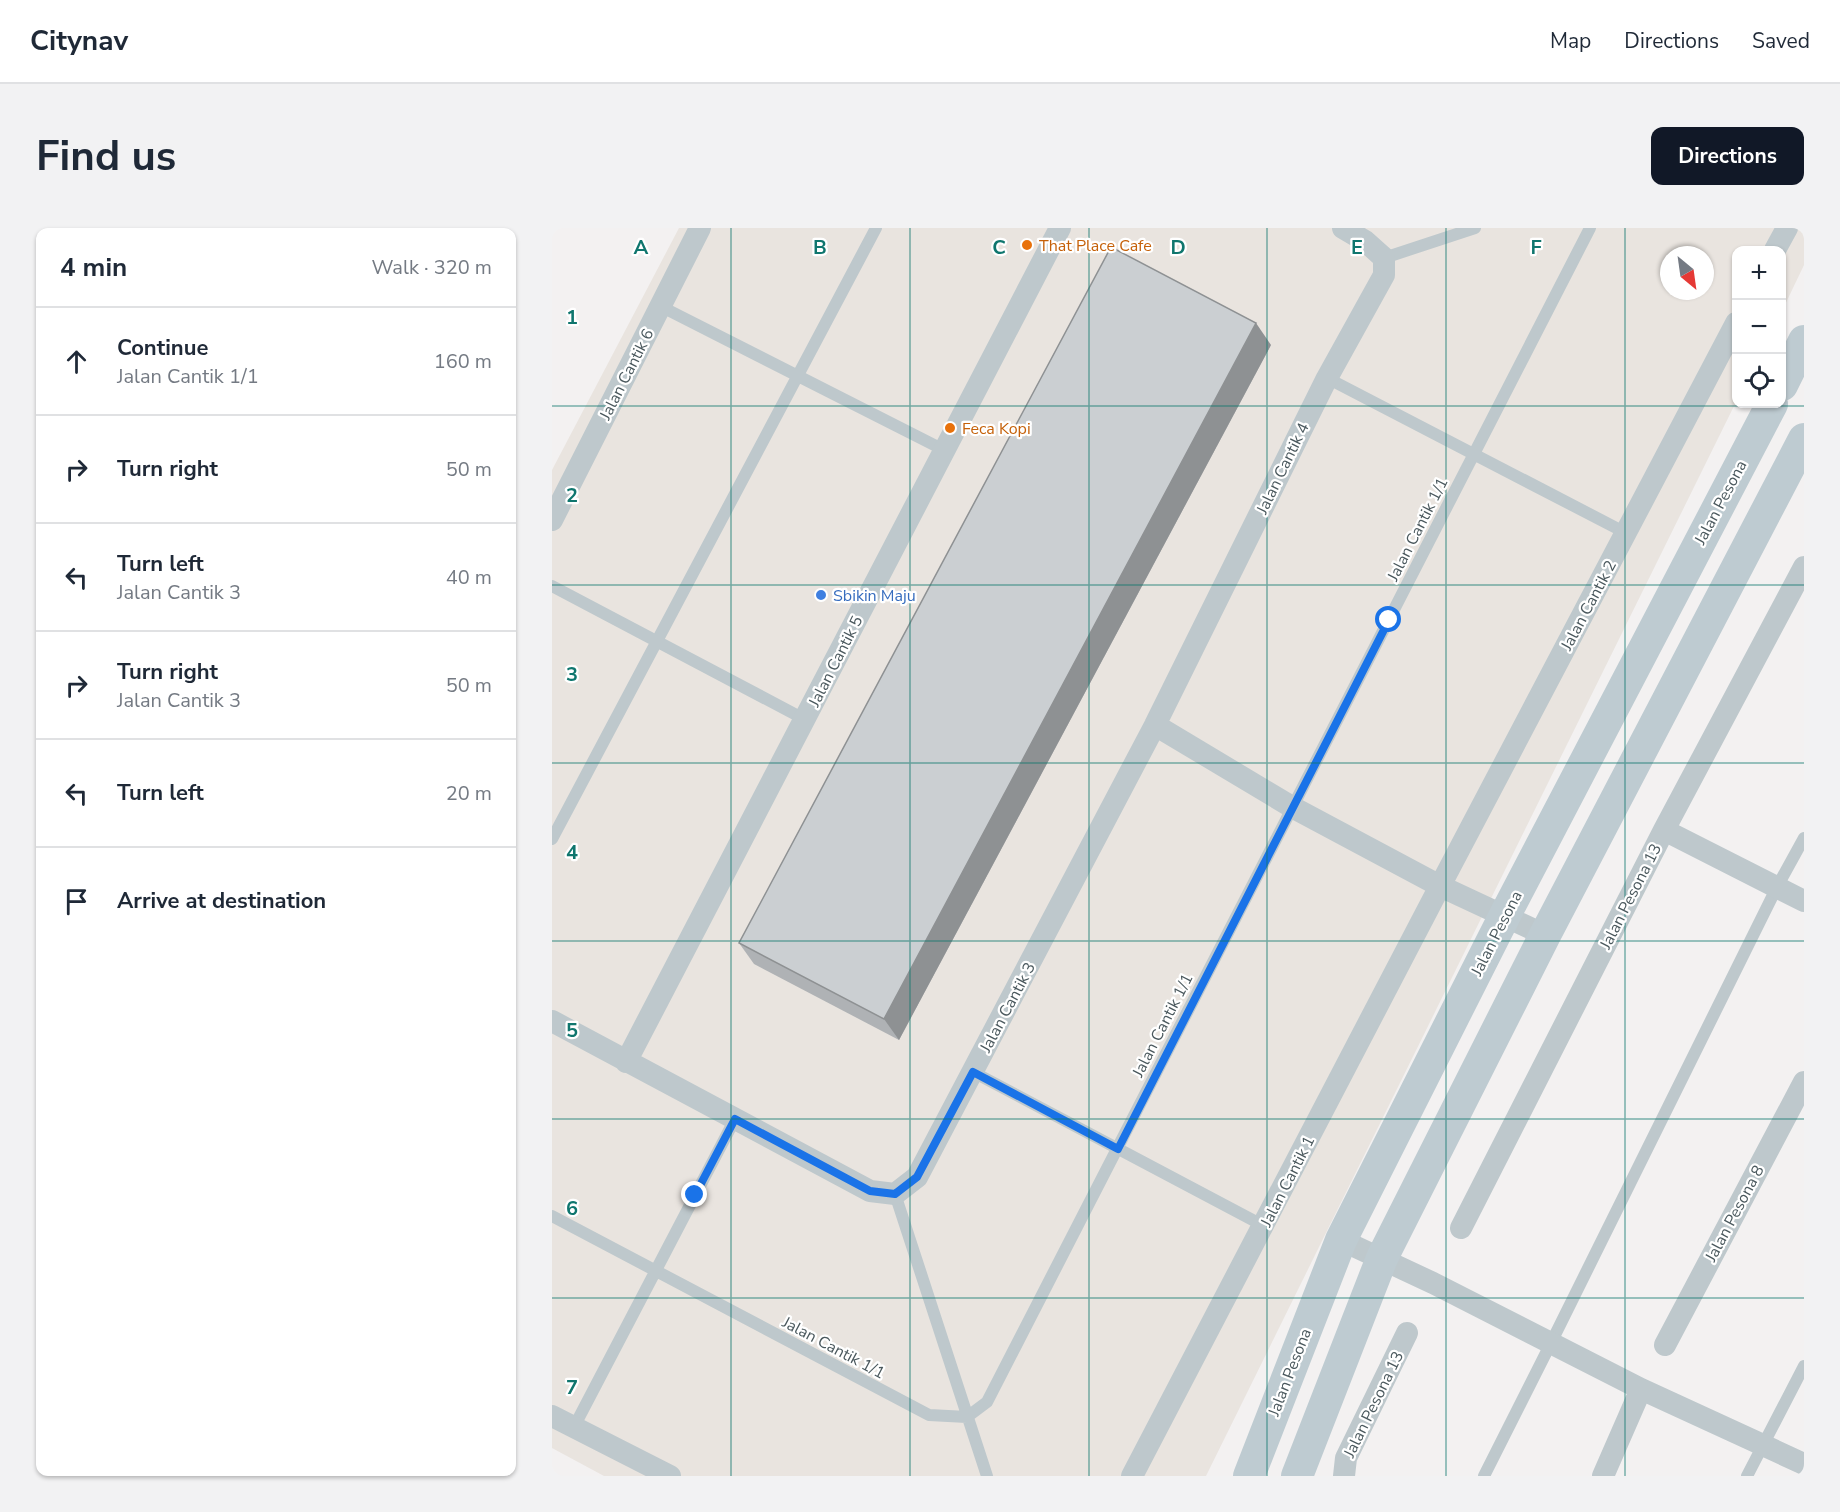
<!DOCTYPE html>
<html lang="en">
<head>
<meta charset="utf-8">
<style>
	:root { --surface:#fff; --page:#f2f2f3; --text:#1f2937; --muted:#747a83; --line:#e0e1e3; --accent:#111827 }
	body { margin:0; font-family:"Nunito Sans",sans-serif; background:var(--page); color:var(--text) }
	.controls { position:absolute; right:18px; top:18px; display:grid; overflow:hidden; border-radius:12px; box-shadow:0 2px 4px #0004 }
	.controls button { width:54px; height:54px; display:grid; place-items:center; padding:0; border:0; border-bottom:2px solid var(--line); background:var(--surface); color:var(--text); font:30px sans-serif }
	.compass { position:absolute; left:1108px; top:18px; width:54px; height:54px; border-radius:50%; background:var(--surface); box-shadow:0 2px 4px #0004; rotate:151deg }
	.stop { position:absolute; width:18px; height:18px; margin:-14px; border:4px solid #1a73e8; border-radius:50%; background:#fff }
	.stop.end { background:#1a73e8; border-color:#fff; box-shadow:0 2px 6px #0008 }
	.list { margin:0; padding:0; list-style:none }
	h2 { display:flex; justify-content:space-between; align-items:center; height:78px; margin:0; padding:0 24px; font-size:26px }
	h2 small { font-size:20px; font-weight:400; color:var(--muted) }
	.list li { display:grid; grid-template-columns:39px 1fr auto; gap:18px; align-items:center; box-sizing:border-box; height:108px; padding:0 24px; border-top:2px solid var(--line) }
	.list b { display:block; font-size:22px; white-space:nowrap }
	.list p { margin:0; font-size:20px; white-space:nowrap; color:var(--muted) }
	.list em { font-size:20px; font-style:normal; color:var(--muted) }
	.icon { flex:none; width:33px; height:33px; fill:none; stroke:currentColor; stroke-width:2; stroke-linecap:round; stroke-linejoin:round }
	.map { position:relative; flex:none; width:1252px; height:1248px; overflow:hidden; border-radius:12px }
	header { display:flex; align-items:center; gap:36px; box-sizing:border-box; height:84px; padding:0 30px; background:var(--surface); border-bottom:2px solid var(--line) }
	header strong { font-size:28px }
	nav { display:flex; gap:33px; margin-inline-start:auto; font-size:21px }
	.intro { display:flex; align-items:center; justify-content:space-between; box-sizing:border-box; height:144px; padding:0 36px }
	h1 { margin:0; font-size:42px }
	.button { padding:15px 27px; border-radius:12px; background:var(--accent); color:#fff; font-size:21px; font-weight:700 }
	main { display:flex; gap:36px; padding:0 36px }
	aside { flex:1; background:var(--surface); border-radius:12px; box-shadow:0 2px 4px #0004 }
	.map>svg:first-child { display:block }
</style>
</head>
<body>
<header>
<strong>Citynav</strong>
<nav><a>Map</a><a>Directions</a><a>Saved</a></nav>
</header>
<div class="intro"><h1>Find us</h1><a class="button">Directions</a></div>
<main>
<aside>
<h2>4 min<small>Walk · 320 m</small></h2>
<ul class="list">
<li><svg class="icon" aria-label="ahead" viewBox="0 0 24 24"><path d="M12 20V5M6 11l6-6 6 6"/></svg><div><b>Continue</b><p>Jalan Cantik 1/1</p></div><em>160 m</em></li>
<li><svg class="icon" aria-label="right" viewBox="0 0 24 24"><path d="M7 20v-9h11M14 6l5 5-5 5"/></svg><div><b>Turn right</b></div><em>50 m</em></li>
<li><svg class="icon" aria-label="left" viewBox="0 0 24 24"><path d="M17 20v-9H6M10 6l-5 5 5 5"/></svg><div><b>Turn left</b><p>Jalan Cantik 3</p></div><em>40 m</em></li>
<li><svg class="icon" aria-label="right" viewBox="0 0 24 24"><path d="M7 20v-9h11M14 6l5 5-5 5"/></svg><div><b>Turn right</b><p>Jalan Cantik 3</p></div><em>50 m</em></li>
<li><svg class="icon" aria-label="left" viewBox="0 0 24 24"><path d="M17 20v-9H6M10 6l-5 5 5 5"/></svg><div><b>Turn left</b></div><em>20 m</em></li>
<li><svg class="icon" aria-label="arrive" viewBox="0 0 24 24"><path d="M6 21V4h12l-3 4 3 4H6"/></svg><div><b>Arrive at destination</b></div></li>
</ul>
</aside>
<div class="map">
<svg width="1252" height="1248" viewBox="0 0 1252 1248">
	<rect width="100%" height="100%" fill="#f3f1f1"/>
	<path fill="#e9e4df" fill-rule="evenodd" d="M127 0H1252V37L1230 83V22H1184V174L654 1248H52L0 1220V242ZM1117 27H1153V63H1117Z"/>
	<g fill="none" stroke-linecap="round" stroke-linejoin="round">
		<path stroke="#bec8cc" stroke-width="12" d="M832 30 923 0
			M108 78 392 222
			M775 150 1074 305
			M0 358 252 491
			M0 611 324 0
			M421 844 712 998
			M343 966 435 1248
			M0 988 377 1187 415 1189 435 1174 1038 0
			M22 1199 183 891
			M932 1248 999 1115 1225 659 1252 610
			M1195 1248 1252 1138"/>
		<path stroke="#bec8cc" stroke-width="22" d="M1223 22 1235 0
			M0 292 148 0
			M603 497 740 579 888 658 993 707
			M1112 602 1252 673
			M0 793 318 963 343 966 365 949 603 497 775 150 832 47V30L813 13 791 0
			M74 834 508 0
			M909 1000 1112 602 1252 339
			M789 1012 881 1055 1089 1161 1252 1236
			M1113 1117 1252 854
			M0 1188 118 1248
			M580 1248 888 658 1184 95
			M792 1248 794 1230 855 1105
			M1051 1248 1089 1161"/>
		<path stroke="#becbd1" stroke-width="32" d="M1230 157 1252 113
			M697 1248 789 1012 953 687 1220 176
			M745 1248 830 1030 993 707 1252 211"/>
	</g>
	<path fill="#afb2b5" d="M719 117 347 812 202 736 187 715Z"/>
	<path fill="#8e9193" d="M704 95 719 117 347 812 332 791Z"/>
	<path fill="#cbcfd2" stroke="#8e9193" stroke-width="1.5" d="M559 19 704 95 332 791 187 715Z"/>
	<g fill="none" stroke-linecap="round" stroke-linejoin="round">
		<path stroke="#1a73e8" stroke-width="8" d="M143 967 183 891 318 963 343 966 365 949 421 844 566 921 837 392"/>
	</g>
	<path fill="none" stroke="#0f766e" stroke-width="1.5" stroke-opacity="0.55" d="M179 0V1248M358 0V1248M537 0V1248M715 0V1248M894 0V1248M1073 0V1248M0 178H1252M0 357H1252M0 535H1252M0 713H1252M0 891H1252M0 1070H1252"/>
	<g fill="#e8710a" stroke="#fff" stroke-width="2">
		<circle cx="475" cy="17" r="6"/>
		<circle cx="398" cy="200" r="6"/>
	</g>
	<circle fill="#3f7fe0" stroke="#fff" stroke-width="2" cx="269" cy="367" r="6"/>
	<g text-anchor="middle" stroke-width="4.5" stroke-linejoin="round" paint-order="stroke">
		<g font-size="16" fill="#c56008" stroke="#fff" text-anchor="start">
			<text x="487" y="23">That Place Cafe</text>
			<text x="410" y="206">Feca Kopi</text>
		</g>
		<g font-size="16" fill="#4a585d" stroke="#fff">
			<text transform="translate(74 146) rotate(-63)" y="6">Jalan Cantik 6</text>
			<text transform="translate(730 240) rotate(-64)" y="6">Jalan Cantik 4</text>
			<text transform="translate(1168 274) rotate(-62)" y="6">Jalan Pesona</text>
			<text transform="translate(865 301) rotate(-63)" y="6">Jalan Cantik 1/1</text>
			<text transform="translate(1036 377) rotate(-62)" y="6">Jalan Cantik 2</text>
			<text transform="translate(283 433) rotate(-63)" y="6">Jalan Cantik 5</text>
			<text transform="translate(1078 668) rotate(-63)" y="6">Jalan Pesona 13</text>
			<text transform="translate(944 705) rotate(-63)" y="6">Jalan Pesona</text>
			<text transform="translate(455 779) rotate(-62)" y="6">Jalan Cantik 3</text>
			<text transform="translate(610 797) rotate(-63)" y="6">Jalan Cantik 1/1</text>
			<text transform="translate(735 953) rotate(-63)" y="6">Jalan Cantik 1</text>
			<text transform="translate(1182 985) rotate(-62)" y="6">Jalan Pesona 8</text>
			<text transform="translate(282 1119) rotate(28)" y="6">Jalan Cantik 1/1</text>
			<text transform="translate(737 1144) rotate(-69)" y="6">Jalan Pesona</text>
			<text transform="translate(821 1176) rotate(-64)" y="6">Jalan Pesona 13</text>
		</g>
		<g font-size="16" fill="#366cbe" stroke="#fff" text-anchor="start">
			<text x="281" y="373">Sbikin Maju</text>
		</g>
	</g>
	<g font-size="20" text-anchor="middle" font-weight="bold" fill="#0f766e" stroke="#fff" stroke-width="4.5" stroke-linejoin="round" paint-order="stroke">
		<text x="89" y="26">A</text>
		<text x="268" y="26">B</text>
		<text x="447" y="26">C</text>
		<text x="626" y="26">D</text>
		<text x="805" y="26">E</text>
		<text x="984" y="26">F</text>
		<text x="20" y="96">1</text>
		<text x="20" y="274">2</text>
		<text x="20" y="453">3</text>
		<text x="20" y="631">4</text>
		<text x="20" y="809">5</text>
		<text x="20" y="987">6</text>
		<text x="20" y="1166">7</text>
	</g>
</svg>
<div class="controls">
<button>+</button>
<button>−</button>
<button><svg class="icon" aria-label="locate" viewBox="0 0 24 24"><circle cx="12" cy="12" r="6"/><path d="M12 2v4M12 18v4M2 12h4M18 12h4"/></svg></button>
</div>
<svg class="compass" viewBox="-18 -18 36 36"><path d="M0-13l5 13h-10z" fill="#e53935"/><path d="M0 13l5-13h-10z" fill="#747a83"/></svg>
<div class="stop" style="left:837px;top:392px"></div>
<div class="stop end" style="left:143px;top:967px"></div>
</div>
</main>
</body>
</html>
